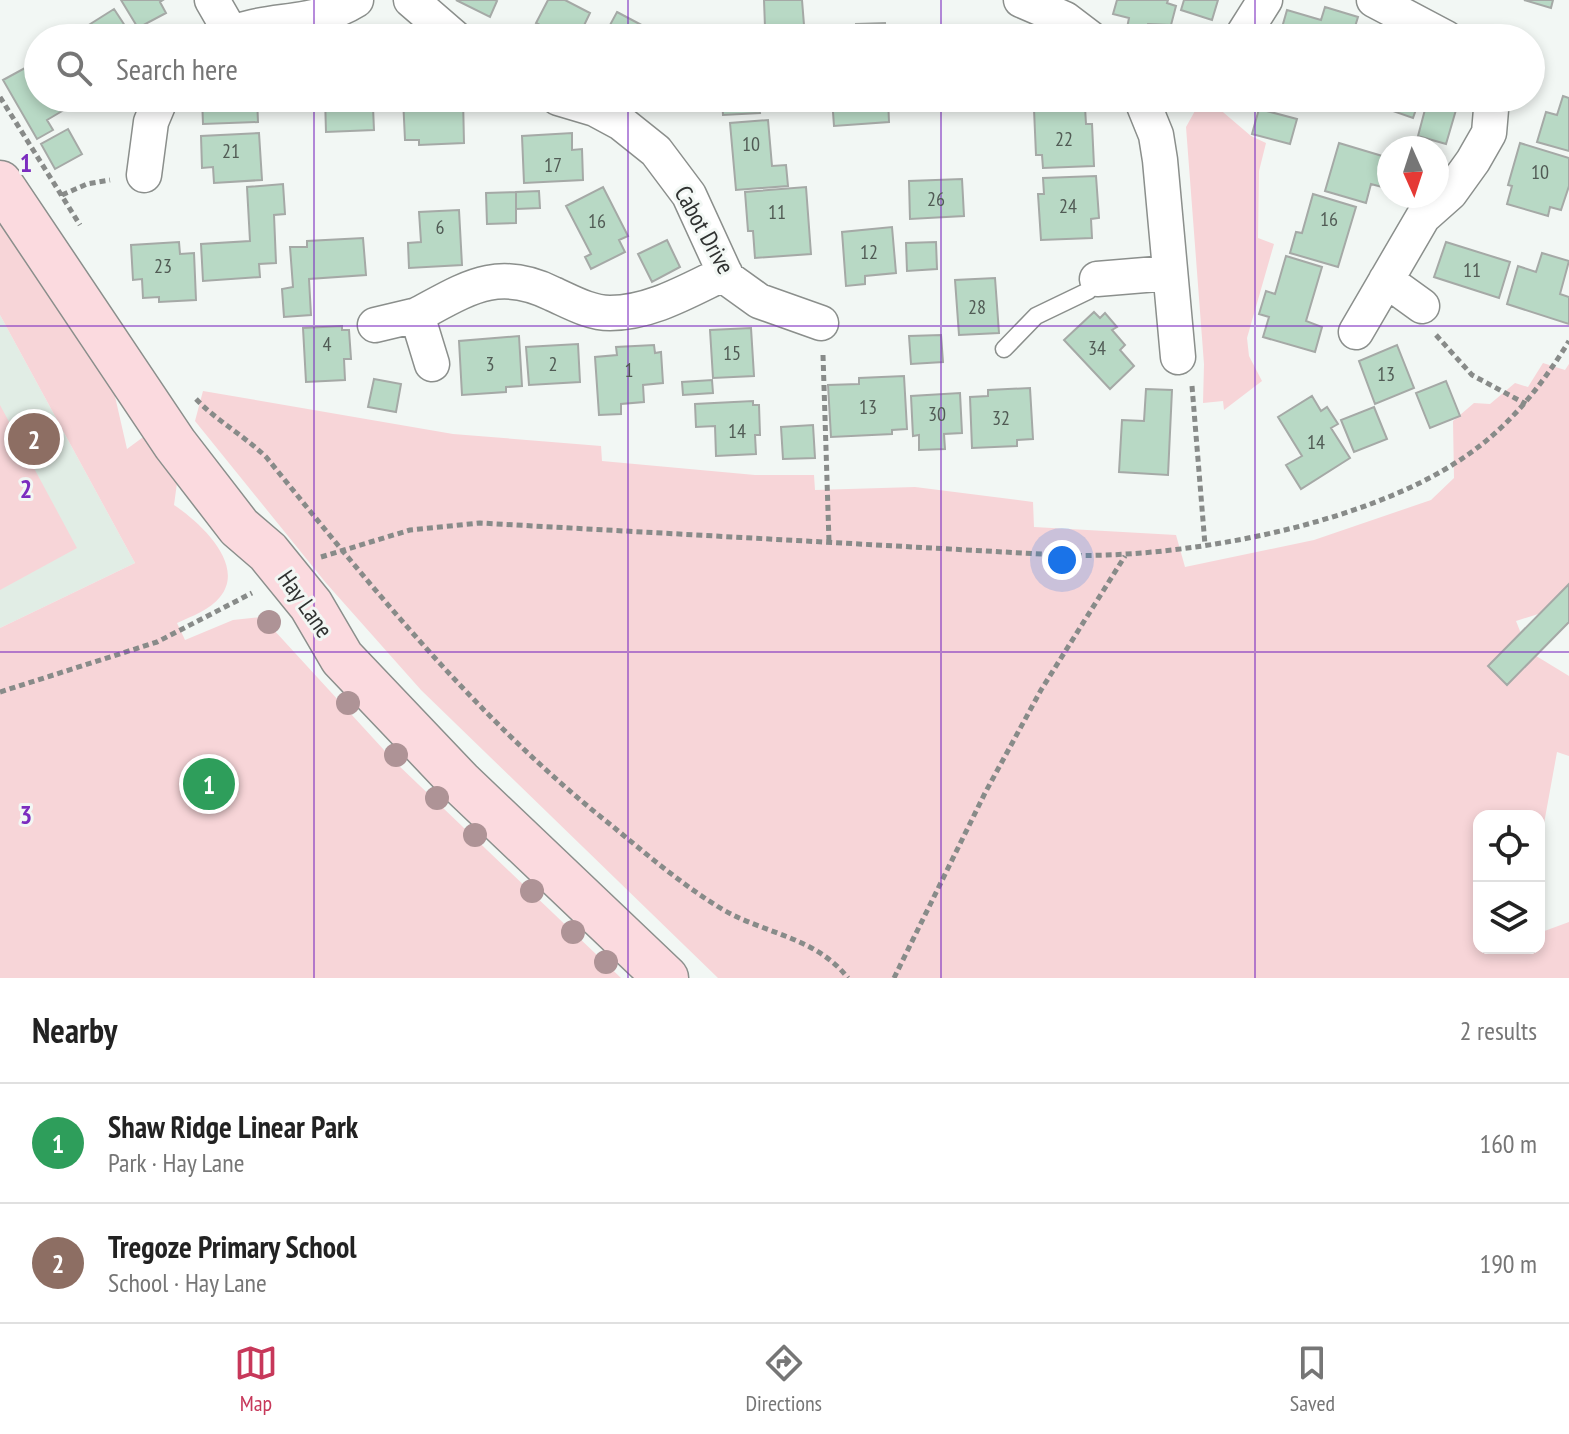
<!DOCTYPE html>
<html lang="en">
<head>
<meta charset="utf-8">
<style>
	:root { --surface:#fff; --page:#f2f2f2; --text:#222; --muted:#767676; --line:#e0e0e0; --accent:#c7385a }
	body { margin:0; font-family:"PT Sans Narrow",sans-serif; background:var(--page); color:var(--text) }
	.controls { position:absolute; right:24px; bottom:24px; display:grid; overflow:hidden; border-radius:16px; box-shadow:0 4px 12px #0003 }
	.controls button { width:72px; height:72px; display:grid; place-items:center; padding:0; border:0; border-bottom:2px solid var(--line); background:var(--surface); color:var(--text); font:40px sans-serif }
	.compass { position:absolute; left:1377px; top:136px; width:72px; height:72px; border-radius:50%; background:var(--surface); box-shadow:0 4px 12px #0003; rotate:177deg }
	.you { position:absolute; left:1062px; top:560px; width:28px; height:28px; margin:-20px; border:6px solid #fff; border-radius:50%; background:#1a73e8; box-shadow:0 0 0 12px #1a73e833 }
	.badge { display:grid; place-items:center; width:52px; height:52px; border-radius:50%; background:var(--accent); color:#fff; font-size:26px; font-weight:700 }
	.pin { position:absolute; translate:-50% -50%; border:4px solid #fff; box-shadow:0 2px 8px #0006 }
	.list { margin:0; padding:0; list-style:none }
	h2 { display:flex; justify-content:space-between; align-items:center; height:104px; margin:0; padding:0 32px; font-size:34px }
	h2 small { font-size:26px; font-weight:400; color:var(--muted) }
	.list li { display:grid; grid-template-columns:52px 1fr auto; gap:24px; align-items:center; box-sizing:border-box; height:120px; padding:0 32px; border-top:2px solid var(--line) }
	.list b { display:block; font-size:30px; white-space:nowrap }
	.list p { margin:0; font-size:26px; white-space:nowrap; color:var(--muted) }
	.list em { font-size:26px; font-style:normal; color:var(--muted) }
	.icon { flex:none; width:44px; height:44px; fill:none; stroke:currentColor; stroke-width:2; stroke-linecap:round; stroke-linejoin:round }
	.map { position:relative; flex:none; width:1569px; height:978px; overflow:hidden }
	.search { position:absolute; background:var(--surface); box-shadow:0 4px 12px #0003; left:24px; right:24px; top:24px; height:88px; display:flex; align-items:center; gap:20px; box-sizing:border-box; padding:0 28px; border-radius:44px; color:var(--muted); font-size:30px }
	.sheet { height:344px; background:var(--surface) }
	nav { display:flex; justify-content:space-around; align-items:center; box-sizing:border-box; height:112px; border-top:2px solid var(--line); background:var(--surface); font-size:22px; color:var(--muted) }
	nav a { display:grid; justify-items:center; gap:4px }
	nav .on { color:var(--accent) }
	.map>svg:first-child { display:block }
</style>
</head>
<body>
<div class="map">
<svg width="1569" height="978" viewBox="0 0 1569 978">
	<rect width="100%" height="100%" fill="#f2f7f4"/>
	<path fill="#e1ede5" d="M0 315 135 563 0 628Z"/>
	<path fill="#f7d5d8" d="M1210 101 1251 136 1266 143 1259 171 1258 238 1274 244 1247 338 1249 356 1262 381 1224 410 1223 401 1203 403 1204 364 1186 127 1196 109Z
		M0 213 107 369 104 380 114 392 127 449 146 435 177 483 174 505C198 521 247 564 220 597 210 610 192 616 177 623L185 640 233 620 262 617 395 762 621 978H0V628L135 563 0 315Z
		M1543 363 1565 370 1569 364V611L1551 610 1516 621 1528 651 1569 676V756L1557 752 1539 851V816H1479V948H1539V933L1569 922V978H718L421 690 326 583 195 421 203 391 453 434 601 446 602 461 755 475H814L815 490 915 487 1033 502 1034 527 1176 535 1185 567 1314 540 1431 500 1454 478 1453 421 1474 403 1490 404 1515 383 1528 387Z
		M0 405 77 548 0 590Z"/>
	<path fill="#b8d9c5" stroke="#a5a9a6" stroke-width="2" d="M121 0H163L160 2 166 13 138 28Z
		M456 0H495L497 1 490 17Z
		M548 0H565L590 13 578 38H555L557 34 536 23Z
		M764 0H802L804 25 765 27Z
		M1117 0H1168L1167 3 1176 6 1171 25 1148 24 1145 33 1127 28 1129 18 1113 14Z
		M1184 0H1218L1212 20 1181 10Z
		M1524 0H1553L1551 8Z
		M1325 7 1358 17 1354 30 1348 29 1345 38H1279L1287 10 1321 20Z
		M114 9 133 38H80L88 33 84 28Z
		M617 12 651 30 647 38H603Z
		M885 23 886 38H856V24Z
		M34 63 38 70V98H84L47 120 53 130 37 139 3 80Z
		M1563 96 1569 98V151L1537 142 1546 112 1557 115Z
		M202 98H257L258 122 203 124Z
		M325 98H388V106L373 107 374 130 326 132Z
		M403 98H463L464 143 419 145V140H405Z
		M722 98H758L760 113 723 115Z
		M832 98H888L889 122 834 126Z
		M943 98H984L985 102 943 104Z
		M1016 98H1047V101L1016 103Z
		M1260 98H1306L1302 110Z
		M1382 98H1420L1413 118 1387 109 1390 100Z
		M1427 102 1456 110 1446 144 1418 136Z
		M1085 107 1086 124H1092L1094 166 1043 168 1042 155H1036L1034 109Z
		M1259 109 1297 119 1290 144 1252 134Z
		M768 120 772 166 786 165 788 186 736 190 730 123Z
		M68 129 82 154 55 169 41 144Z
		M259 133 262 180 214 183 213 167 202 168 201 136Z
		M572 133V150L582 149 583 180 524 183 522 136Z
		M1339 143 1389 158 1382 187 1371 184 1366 203 1325 191Z
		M1520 143 1569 158V186L1561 210 1550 207 1548 216 1507 204 1512 186 1508 185Z
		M1096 176 1099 218 1091 219 1092 238 1041 240 1038 194H1044L1043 178Z
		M962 179 964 216 910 219 909 181Z
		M283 184 285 214 274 215 276 263 259 264 260 277 203 281 201 244 250 241 247 187Z
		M603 187 628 236 619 240 625 252 591 269 585 257 591 254 566 206Z
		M806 187 811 254 755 258 753 231H748L745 192Z
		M539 191 540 208 516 209V192Z
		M516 192V223L487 224 486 193Z
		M1313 194 1356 207 1338 267 1290 253 1296 232 1302 233Z
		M459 210 462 265 409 268 408 243 421 242 419 212Z
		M892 227 896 273 865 276V284L846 286 842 232Z
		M363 238 366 275 309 279 311 315 284 317 282 289 293 287 290 247H307V241Z
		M667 240 680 267 652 282 638 254Z
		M179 242 180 254 194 253 196 300 159 302V297L143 298 142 279 133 280 131 245Z
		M936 242 937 269 907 271 906 243Z
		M1446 242 1510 262 1499 298 1434 277Z
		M1542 253 1569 261 1560 294 1569 297V324L1507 304 1518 266 1536 272Z
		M1286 256 1322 267 1306 321 1322 327 1315 352 1263 337 1269 317 1259 314 1266 291 1275 294Z
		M995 278 999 333 959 335 955 280Z
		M1094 312 1100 318 1105 313 1117 327 1112 330 1125 345 1120 350 1134 366 1110 389 1064 340Z
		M342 326V330H349L351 359H344L345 380 306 382 303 328Z
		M751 328 754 376 713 378 710 330Z
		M941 335 943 362 911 364 909 336Z
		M519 336 522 386 506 387V392L462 395 459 341Z
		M578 344 580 382 529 385 526 347Z
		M654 345 655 353 661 352 663 383 643 385 644 402 621 404V414L599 415 595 357 617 355 616 347Z
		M1397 345 1414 388 1375 404 1359 361Z
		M904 376 907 429 892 430V434L831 437 828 385 859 384V378Z
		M374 379 401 384 396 412 368 407Z
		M712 380 713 393 683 395 682 382Z
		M1446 381 1460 416 1430 428 1416 393Z
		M1030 388 1033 439 1017 440V446L972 448 970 397 988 396V390Z
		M1146 389 1172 390 1168 475 1119 472 1122 420 1144 421Z
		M960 393 962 433 944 434 945 449 919 450V435L913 436 911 396Z
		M1312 396 1321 411 1327 407 1338 424 1331 428 1350 458 1301 489 1286 465 1302 456 1278 417Z
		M753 401V405H759L760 435H755L756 454 716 456 715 426 696 427 695 404Z
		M1374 407 1387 439 1354 452 1341 420Z
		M813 425 815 458 783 459 781 427Z
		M1569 584V622L1507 685 1488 666Z"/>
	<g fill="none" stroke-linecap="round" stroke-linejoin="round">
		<g stroke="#8b8f8c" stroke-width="19">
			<path id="lane" d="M1004 349 1036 316 1088 291 1097 279"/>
		</g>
		<g stroke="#8b8f8c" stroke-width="37">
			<path id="street" d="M212 0 231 33
				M411 0 455 38
				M1021 0 1065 19 1090 38
				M1374 0 1446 38
				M221 38C268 15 309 29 356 0
				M1241 38 1265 0
				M558 98 595 109 621 123 656 151 689 195 727 278 759 301 821 323
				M1141 98 1156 135 1160 160 1178 357
				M144 175 151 122 161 98
				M1097 279 1169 273
				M1386 280 1422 306
				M375 325 417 315
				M1356 332 1423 217 1450 193 1473 161 1489 133 1492 98
				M432 364 417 315C466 289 497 266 553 294 571 302 590 313 610 313 651 313 689 290 725 273"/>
		</g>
		<g stroke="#8b8f8c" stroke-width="47">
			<path id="secondary" d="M0 183 175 444 239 527 268 552 311 605 342 658 460 782 666 978"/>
		</g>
		<path stroke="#888b89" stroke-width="5" stroke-dasharray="6 4" stroke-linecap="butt" d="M0 97 80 225
			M62 195 87 184 110 180
			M1436 335 1472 375 1526 404
			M823 355 829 542
			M1192 386 1205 545
			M196 399C218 422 245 436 267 458 373 589 478 720 611 825 645 853 680 883 717 906 761 934 814 935 848 978
			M321 557 410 530 480 523 1058 555C1178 560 1363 526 1463 458 1508 428 1541 387 1569 341
			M0 692 157 642 252 593
			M894 978 985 793 1041 690 1125 556"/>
		<use href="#lane" stroke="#fff" stroke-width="16"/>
		<use href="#street" stroke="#fff" stroke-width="34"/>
		<use href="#secondary" stroke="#fbdadf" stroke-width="44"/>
	</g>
	<g fill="#ae9396">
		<circle cx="269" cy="622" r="12"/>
		<circle cx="348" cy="703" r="12"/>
		<circle cx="396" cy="755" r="12"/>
		<circle cx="437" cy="798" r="12"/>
		<circle cx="475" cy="835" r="12"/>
		<circle cx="532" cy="891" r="12"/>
		<circle cx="573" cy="932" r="12"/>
		<circle cx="606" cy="962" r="12"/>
	</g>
	<path fill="none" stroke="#7b2cbf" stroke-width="2" stroke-opacity="0.55" d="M314 0V38M628 0V38M941 0V38M1255 0V38M314 98V978M628 98V978M941 98V978M1255 98V978M0 326H1569M0 652H1569"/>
	<g text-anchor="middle" stroke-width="6" stroke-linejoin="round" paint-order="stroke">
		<g font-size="20" fill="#515b55">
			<text x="1064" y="146">22</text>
			<text x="751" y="151">10</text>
			<text x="231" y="158">21</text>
			<text x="553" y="172">17</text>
			<text x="1540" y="179">10</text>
			<text x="936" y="206">26</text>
			<text x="1068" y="213">24</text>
			<text x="777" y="219">11</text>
			<text x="1329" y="226">16</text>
			<text x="597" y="228">16</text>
			<text x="440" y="234">6</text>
			<text x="869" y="259">12</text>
			<text x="163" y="273">23</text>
			<text x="1472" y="277">11</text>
			<text x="977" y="314">28</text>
			<text x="327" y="351">4</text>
			<text x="1097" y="355">34</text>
			<text x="732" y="360">15</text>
			<text x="490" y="371">3</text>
			<text x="553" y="371">2</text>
			<text x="629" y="377">1</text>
			<text x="1386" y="381">13</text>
			<text x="868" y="414">13</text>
			<text x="937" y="421">30</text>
			<text x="1001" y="425">32</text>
			<text x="737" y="438">14</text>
			<text x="1316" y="449">14</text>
		</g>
		<g font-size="24" fill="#2f3130" stroke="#f2f7f4">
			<text transform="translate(704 230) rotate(61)" y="8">Cabot Drive</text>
			<text transform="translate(305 604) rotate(55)" y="8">Hay Lane</text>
		</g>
	</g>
	<g font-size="26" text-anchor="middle" font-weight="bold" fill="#7b2cbf" stroke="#f2f7f4" stroke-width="6" stroke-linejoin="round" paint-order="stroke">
		<text x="26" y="172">1</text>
		<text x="26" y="498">2</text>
		<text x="26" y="824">3</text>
	</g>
</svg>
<div class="controls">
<button><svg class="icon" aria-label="locate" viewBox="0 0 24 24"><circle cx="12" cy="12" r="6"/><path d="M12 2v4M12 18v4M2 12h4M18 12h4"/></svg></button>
<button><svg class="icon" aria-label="layers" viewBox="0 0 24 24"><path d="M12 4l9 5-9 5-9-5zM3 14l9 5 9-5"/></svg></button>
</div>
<svg class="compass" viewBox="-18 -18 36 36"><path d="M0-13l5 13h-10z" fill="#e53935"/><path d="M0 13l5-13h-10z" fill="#767676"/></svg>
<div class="you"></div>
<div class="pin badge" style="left:209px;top:784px;background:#2e9e5b">1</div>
<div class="pin badge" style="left:34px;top:439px;background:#8d6e63">2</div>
<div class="search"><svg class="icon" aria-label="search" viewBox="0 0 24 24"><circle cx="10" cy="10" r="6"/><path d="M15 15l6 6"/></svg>Search here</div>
</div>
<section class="sheet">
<h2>Nearby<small>2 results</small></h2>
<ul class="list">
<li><span class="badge" style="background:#2e9e5b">1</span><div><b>Shaw Ridge Linear Park</b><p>Park · Hay Lane</p></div><em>160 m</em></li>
<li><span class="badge" style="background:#8d6e63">2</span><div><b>Tregoze Primary School</b><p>School · Hay Lane</p></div><em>190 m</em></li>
</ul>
</section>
<nav>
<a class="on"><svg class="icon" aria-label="map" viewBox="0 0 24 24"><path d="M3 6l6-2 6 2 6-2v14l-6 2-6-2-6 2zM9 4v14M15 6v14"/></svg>Map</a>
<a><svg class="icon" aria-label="directions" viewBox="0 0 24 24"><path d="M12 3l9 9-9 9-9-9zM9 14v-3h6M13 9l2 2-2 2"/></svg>Directions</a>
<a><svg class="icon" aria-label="saved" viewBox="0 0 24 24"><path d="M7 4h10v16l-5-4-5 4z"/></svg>Saved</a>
</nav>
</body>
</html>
